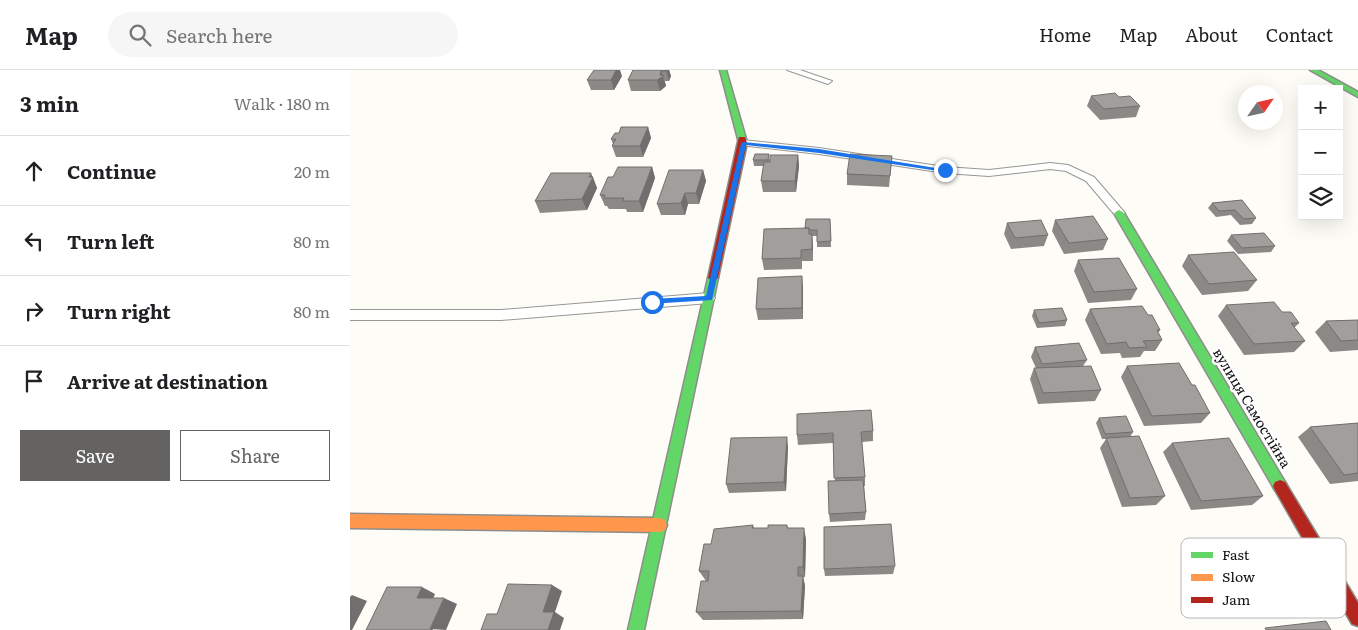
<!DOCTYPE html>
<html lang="en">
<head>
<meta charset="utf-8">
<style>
	:root { --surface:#fff; --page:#f6f6f6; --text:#202124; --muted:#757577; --line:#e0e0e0; --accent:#646362 }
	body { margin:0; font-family:Literata,serif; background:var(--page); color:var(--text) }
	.controls { position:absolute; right:15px; top:15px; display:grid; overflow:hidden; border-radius:0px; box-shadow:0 5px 20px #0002 }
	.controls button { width:45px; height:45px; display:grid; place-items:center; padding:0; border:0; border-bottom:1px solid var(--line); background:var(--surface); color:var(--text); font:25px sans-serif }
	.compass { position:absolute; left:888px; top:15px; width:45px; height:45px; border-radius:50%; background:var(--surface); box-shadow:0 5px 20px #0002; rotate:56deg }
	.stop { position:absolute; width:15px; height:15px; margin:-11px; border:4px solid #1a73e8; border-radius:50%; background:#fff }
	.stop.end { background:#1a73e8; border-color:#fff; box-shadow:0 1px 5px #0008 }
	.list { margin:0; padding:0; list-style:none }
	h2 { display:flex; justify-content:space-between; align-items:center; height:65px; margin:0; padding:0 20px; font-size:21px }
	h2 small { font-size:16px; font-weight:400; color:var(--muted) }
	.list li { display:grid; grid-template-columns:32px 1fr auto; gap:15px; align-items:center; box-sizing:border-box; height:70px; padding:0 20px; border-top:1px solid var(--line) }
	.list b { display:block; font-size:19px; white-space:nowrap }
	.list em { font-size:16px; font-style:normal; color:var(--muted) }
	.actions { display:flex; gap:10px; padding:15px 20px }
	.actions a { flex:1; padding:11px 0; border:1px solid var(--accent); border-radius:0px; text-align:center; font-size:18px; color:var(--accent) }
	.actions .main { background:var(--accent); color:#fff }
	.icon { flex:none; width:28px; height:28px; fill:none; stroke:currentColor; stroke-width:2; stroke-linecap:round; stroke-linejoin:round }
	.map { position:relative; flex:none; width:1008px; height:560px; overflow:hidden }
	header { display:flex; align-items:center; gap:30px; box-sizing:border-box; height:70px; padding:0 25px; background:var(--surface); border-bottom:1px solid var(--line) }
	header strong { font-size:24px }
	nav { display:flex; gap:28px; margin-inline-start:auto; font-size:18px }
	.search { width:350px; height:45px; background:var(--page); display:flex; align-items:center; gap:12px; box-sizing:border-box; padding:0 18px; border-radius:28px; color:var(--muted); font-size:19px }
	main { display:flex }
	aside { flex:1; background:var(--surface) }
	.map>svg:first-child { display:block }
</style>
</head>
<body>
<header>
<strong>Map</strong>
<div class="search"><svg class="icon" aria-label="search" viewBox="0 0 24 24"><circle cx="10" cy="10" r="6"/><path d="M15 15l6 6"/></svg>Search here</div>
<nav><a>Home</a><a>Map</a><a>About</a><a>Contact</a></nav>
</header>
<main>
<aside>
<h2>3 min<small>Walk · 180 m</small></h2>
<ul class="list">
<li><svg class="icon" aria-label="ahead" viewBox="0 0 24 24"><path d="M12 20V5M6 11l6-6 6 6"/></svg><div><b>Continue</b></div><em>20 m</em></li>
<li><svg class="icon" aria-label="left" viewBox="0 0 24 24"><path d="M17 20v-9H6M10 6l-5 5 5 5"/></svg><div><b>Turn left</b></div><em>80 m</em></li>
<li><svg class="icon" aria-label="right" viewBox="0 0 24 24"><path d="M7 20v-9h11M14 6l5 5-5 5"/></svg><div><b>Turn right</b></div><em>80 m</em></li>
<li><svg class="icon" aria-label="arrive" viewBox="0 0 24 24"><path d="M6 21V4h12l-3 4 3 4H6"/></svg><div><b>Arrive at destination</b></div></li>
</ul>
<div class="actions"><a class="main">Save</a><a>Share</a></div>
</aside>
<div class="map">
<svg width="1008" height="560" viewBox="0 0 1008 560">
	<rect width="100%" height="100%" fill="#fdfcf7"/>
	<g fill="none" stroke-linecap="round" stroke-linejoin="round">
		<g stroke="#979795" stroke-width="2">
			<path id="lane" d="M437 0H450L482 11 478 14Z
				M393 70 469 78 595 97 639 100 700 93 718 95 744 107 775 143 769 146 765 145 736 111 716 101 700 99 639 106 595 103 469 84 390 75 388 73Z
				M359 223 363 225 365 228 363 231 359 233 151 250H0V240H151Z"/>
		</g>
		<g stroke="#8e8d8b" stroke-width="3">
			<path id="fast" d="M370 0H376L396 69 395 71 388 69Z
				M960 0H968L1008 22V27Z
				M769 140 774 143 935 412 937 416 935 420 930 422 925 420 764 143Z
				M363 204 368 208 294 560H278L358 208Z"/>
		</g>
		<g stroke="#8e8d8b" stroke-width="3">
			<path id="slow" d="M0 444 310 448 315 450 317 455 315 460 310 462 0 458Z"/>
		</g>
		<g stroke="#8e8d8b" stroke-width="3">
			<path id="jam" d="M389 67H395L397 73 368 208 363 212 358 208Z
				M930 410 935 412 1008 533V556L1002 554 925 420 923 416 925 412Z"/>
		</g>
		<use href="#lane" fill="#fffffe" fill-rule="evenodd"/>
		<use href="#fast" fill="#63d668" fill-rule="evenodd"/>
		<use href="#slow" fill="#ff974d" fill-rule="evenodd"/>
		<use href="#jam" fill="#b3261e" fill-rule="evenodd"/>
	</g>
	<path fill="#8a8986" d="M283 0H319L321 6 319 11H315L316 16 310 21H281L278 10Z
		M272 6 264 20H241L237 10Z
		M741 26 790 36 786 47 750 50 737 36Z
		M298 57 301 68 293 87H266L262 76 263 74 261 69 269 63Z
		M448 85 449 96 446 122H413L411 111 414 96H404L403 90 420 89Z
		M542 86 539 117 497 115V104Z
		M302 97 305 108 293 142H277L276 139H259L257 136H255L250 125 263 107Z
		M353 100 356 111 349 134H338L335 145H311L307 134Z
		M243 107 247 118 237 140 190 143 185 131Z
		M892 130 906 148 902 154 890 155 881 145 866 147 858 138 862 133Z
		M480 149 481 177H467V166H462L463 191H452V199L414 200 412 189 455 158Z
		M705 150 758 169 753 180 714 184 702 161Z
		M657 153 698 165 694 176 661 179 654 164Z
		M881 165 925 176 921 182 888 184 877 171Z
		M838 185 907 210 898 221 852 225 832 196Z
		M728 190 787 219 781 230 738 233 724 201Z
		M453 217V249L408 250 406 239Z
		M876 235 932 242 949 253 944 258 955 271 944 282 894 285 868 246Z
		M740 239 798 245 810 260 808 263 812 270 805 281H794L790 287 772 288 770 283 751 284 735 250Z
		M684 240 717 250 715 256 687 258 682 246Z
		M1008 250V280L980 282 965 262 976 251Z
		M685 277 737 290 733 296 751 320 745 331 688 334 680 309 684 298H686L681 287Z
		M777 296 842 315 860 343 851 353 794 356 771 307Z
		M749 348 783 362 780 367 815 426 806 435 772 437 750 378 756 369H752L746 353Z
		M1008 353V411L980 414 948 367 960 357Z
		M523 361V371L512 372 515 407V416H514L516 442 515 450 480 452 479 444 485 411 483 373 448 375 447 365Z
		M822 373 913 426 902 435 841 440 813 382Z
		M438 376 436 421 379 423 376 414Z
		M403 455 404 458H418L437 455 438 458 456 469 455 507H453L455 516 453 549 353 550 346 542 356 511 349 501 361 474Z
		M545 496 543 504 475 506 474 499Z"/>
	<path fill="#716f6d" d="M266 0H270L272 6 264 20 261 10Z
		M316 0H319L321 6 319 11Z
		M311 1 316 16 310 21 307 10Z
		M298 57 301 68 293 87 290 76Z
		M448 85 449 96 446 122 445 111Z
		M302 97 305 108 293 142 289 131Z
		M353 100 356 111 349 134 346 123Z
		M241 103 247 118 237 140 232 129Z
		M335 123 338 134 335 145 331 133Z
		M462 164 463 175V191L462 179Z
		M452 206 453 217V249L452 238Z
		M437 367 438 376 436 421 434 412Z
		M454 458 456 469 455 507 453 497Z
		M453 506 455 516 453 549 451 541Z
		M202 515 212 521 205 542 214 548 210 560H198L193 542Z
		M72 517 85 524 81 534 67 528Z
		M2 525 17 531 2 560H0V527Z
		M94 528 107 534 96 560 80 559Z"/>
	<path fill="#a19f9c" stroke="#716f6d" d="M244 0H266L261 10H237Z
		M283 0H316V1H311L310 5 314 6 307 10H278Z
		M765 23 769 27 780 26 790 36 754 39 741 26Z
		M271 57H298L290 76H262L266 69H261L265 63H269Z
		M405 84H419L418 90H403Z
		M500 84 542 86 540 106 497 104Z
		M420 85H448L445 111H411L414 92H420Z
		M268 97H302L289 131H273L274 128H254L255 125H250L258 107H263Z
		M319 100H353L346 123H335L331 133 307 134Z
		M201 103H241L239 107H243L232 129 185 131Z
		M892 130 906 148 894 149 885 140 869 141 862 133Z
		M743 146 758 169 719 173 705 150Z
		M456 149H480L481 171 467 172V160H459V158H455Z
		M691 150 698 165 665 168 657 153Z
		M459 158V164H462V179L451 180V188L412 189 414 159Z
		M914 163 925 176 892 178 881 165Z
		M884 182 907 210 859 214 838 185Z
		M769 188 787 219 744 222 728 190Z
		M452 206V238L406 239 408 208Z
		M924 232 932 242H941L949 253H941L955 271 904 274 876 235Z
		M792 236 798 245H802L810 260H807L812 270 793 271 797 277 779 278 776 272 757 274 740 239Z
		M712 238 717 250 689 253 684 240Z
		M1008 250V270L991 271 976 251Z
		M729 273 737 290 692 294 685 277Z
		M829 293 842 315H845L860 343 802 346 777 296Z
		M741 296 751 320 693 323 684 298Z
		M521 340 523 361 511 362 515 407 484 408 483 363 447 365V344Z
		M776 346 783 362 755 364 749 348Z
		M1008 353V403L994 405 960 357Z
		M789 366 815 426 780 428 756 368Z
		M437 367 434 412 376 414 381 368Z
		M879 368 913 426 851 431 822 373Z
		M513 410 516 442 479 444 478 411Z
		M541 454 545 496 474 499V457Z
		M403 455 402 458H418V455H437V458H454L453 497H448V506H453L451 541 346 542 351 511H358L359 501H349L354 474H361L364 459Z
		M158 514 202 515 193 542H204L198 560H131L137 544H147Z
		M37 517H72L67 528H94L80 559 83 560H16Z
		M976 551 981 560H916L915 558Z"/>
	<path fill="#1a73e8" d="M393 72 469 79 598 100 595 102 469 83 396 75 362 230 299 234V230L302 229 356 226 391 74Z"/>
	<g text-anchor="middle" stroke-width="5" stroke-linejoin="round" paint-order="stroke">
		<g font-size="14" fill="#111" stroke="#fff">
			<text transform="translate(902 338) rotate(59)" y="5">вулиця Самостійна</text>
		</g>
	</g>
	<rect x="831" y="468" width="165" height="80" rx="8" fill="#fff" stroke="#b8b8b8" stroke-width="1"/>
	<rect x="841" y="482" width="22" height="6" fill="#63d668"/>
	<rect x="841" y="504" width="22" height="7" fill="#ff974d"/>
	<rect x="841" y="527" width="22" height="6" fill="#b3261e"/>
	<g font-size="14" fill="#111">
		<text x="872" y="490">Fast</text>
		<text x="872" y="512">Slow</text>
		<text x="872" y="535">Jam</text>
	</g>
</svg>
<div class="controls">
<button>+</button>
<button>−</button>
<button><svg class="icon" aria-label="layers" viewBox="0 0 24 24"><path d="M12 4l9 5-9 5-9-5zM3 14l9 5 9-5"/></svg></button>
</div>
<svg class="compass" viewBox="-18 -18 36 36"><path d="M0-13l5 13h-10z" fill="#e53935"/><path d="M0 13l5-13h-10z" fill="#757577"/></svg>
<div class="stop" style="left:302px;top:232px"></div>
<div class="stop end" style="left:595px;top:100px"></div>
</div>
</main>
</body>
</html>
